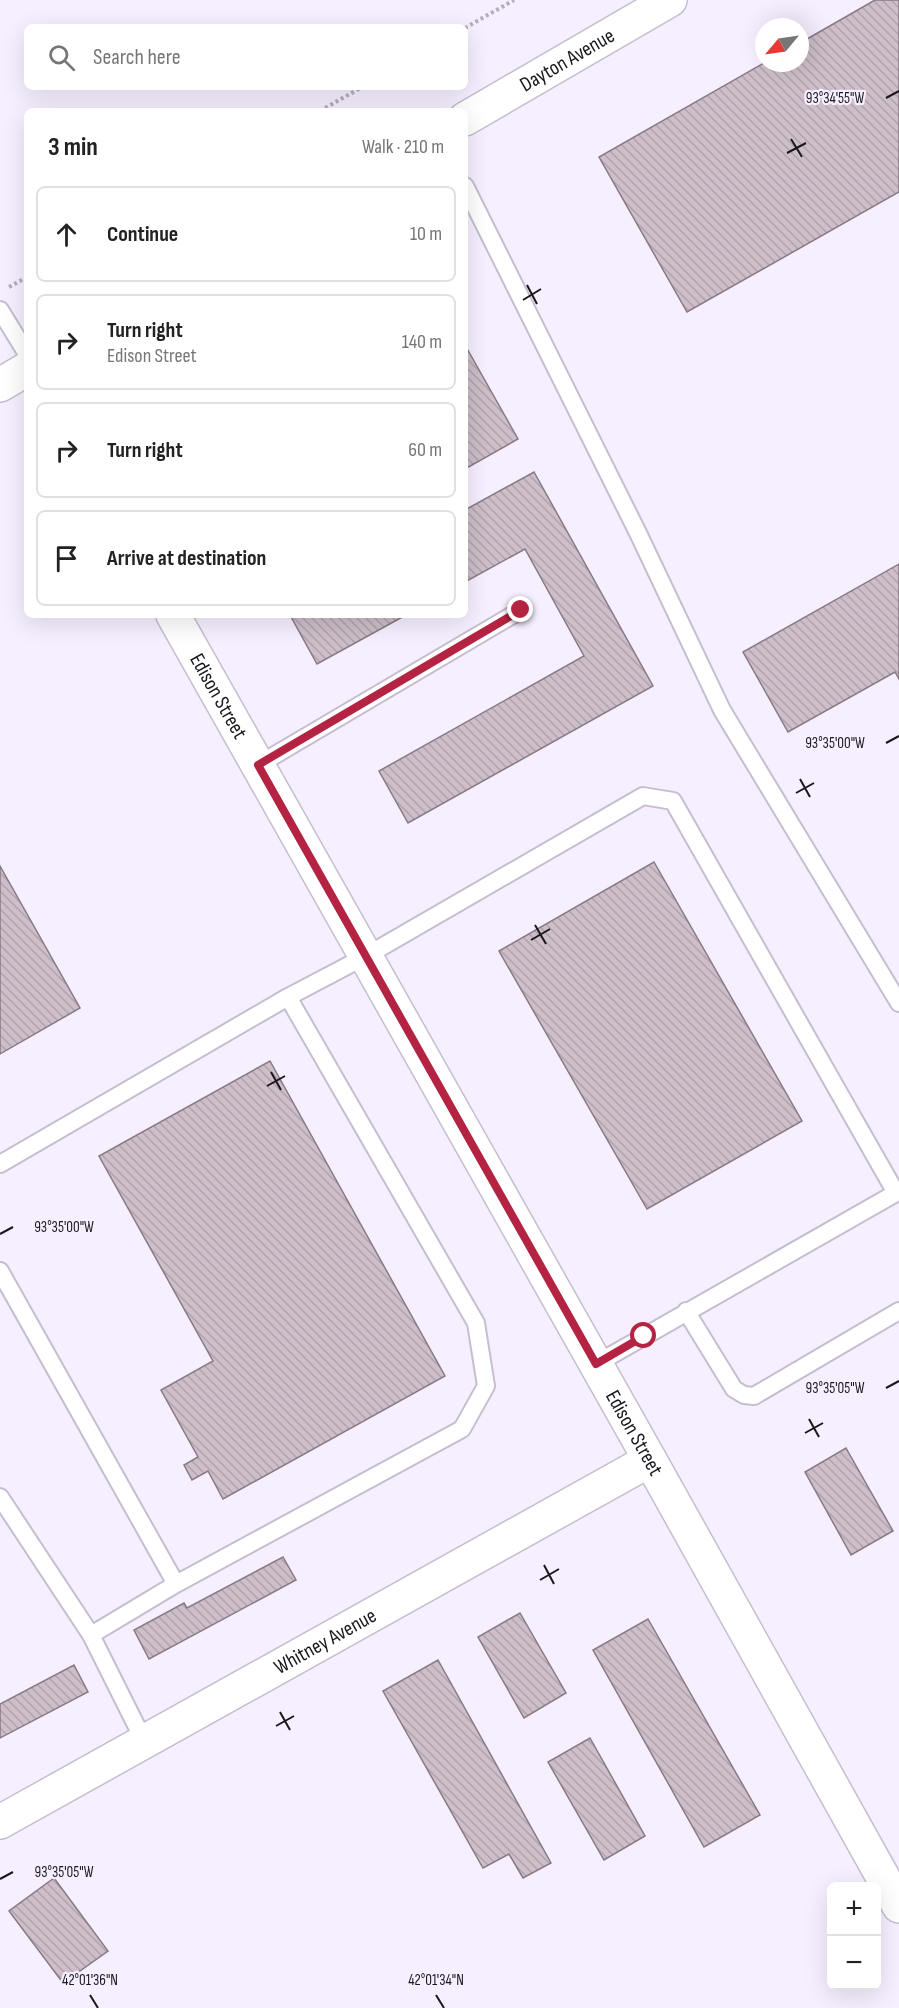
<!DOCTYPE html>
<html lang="en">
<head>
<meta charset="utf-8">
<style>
	:root { --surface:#fff; --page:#f2f2f2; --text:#222; --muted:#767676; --line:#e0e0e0 }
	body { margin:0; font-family:"Sofia Sans Condensed",sans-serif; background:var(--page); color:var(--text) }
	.controls { position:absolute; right:18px; bottom:18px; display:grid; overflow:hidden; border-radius:9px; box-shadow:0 6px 24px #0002 }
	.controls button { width:54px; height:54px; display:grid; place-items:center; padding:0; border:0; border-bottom:2px solid var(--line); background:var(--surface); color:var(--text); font:30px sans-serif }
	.compass { position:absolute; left:755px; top:18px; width:54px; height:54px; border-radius:50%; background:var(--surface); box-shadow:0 6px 24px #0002; rotate:241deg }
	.stop { position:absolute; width:18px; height:18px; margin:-14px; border:4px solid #b52343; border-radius:50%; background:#fff }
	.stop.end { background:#b52343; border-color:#fff; box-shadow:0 2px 6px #0008 }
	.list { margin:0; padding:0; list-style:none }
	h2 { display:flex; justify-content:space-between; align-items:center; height:78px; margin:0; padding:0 24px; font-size:26px }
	h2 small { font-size:20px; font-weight:400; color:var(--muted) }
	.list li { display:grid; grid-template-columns:39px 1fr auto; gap:18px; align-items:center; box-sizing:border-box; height:96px; margin:0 12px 12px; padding:0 12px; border:2px solid var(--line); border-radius:9px }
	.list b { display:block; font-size:22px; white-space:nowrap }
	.list p { margin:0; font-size:20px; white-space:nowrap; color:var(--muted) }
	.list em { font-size:20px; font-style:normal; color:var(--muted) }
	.icon { flex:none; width:33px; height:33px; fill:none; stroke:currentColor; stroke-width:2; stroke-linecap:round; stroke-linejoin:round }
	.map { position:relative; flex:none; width:899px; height:2008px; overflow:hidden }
	.search { position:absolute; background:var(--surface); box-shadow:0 6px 24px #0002; left:24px; top:24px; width:444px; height:66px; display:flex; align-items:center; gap:15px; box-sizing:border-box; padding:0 21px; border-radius:9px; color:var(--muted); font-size:22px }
	.panel { position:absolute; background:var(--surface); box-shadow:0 6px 24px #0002; left:24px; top:108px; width:444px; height:510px; border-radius:9px }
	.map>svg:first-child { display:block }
</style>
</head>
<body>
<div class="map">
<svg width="899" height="2008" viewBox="0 0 899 2008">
	<defs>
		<pattern id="building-back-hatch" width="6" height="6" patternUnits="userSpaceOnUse" patternTransform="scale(1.5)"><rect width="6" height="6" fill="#cdbec9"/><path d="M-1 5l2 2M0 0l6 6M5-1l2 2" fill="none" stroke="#afa3ac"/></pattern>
	</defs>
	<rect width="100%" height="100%" fill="#f6efff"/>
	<path fill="url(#building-back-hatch)" stroke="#887a84" stroke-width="1.5" d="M875 0H899V192L687 312 599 157 764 63H800V43Z
		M465 345 518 439 465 469Z
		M534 472 653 686 408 823 379 771 584 656 525 549 465 582V510Z
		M899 564V679L895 672 788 732 743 652Z
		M290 615H406L317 664Z
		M654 862 802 1121 647 1209 499 951Z
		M0 866 80 1008 0 1054Z
		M270 1061 445 1376 223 1499 208 1471 192 1480 184 1465 198 1457 161 1390 213 1361 99 1156Z
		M846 1448 893 1531 851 1555 805 1472Z
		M283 1557 296 1580 149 1659 134 1630 184 1603 187 1608Z
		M520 1613 566 1693 524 1718 478 1637Z
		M648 1619 760 1815 704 1847 593 1650Z
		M438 1660 551 1863 523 1878 509 1854 483 1868 383 1691Z
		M74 1665 88 1692 0 1738V1704Z
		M590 1738 645 1836 604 1860 548 1762Z
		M54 1878 108 1951 63 1983 9 1911Z"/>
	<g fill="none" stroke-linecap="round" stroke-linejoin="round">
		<g stroke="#c5bece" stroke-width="20">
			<path id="service" d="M465 186 638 533 722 710 899 1003
				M0 310 27 354
				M258 765 521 610
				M0 1164 288 997
				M0 1271 176 1584
				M686 1311 734 1389 744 1395 754 1396 899 1311
				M0 1497 91 1635
				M144 1741 91 1635 176 1584 462 1429 486 1386 476 1323 288 997 366 956 643 796 673 801 896 1193 596 1364"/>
		</g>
		<g stroke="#c5bece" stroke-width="36">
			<g id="minor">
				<path id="s1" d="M173 615 650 1460 899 1906"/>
				<path id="s2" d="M0 1822 650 1460"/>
			</g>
		</g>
		<g stroke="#c5bece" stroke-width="36">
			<g id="secondary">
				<path id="s3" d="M465 119 670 0"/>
				<path d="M0 385 27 369"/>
			</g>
		</g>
		<path stroke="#b3aeba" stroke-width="4" stroke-dasharray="3 3" stroke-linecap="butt" d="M465 28 514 0
			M320 111 362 87
			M9 287 27 277"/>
		<use href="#service" stroke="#fff" stroke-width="16"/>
		<use href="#minor" stroke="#fff" stroke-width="33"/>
		<use href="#secondary" stroke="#fff" stroke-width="33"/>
	</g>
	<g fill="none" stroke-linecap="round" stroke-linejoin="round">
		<path stroke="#b52343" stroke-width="8" d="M521 610 258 765 596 1364 644 1336"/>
	</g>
	<path fill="none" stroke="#1a181d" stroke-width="2" d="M886 98 899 91M791 139 802 157M787 153 806 143M527 285 537 304M523 300 541 289M886 743 899 736M800 779 810 797M796 793 814 783M535 925 546 944M531 940 550 929M271 1072 281 1090M267 1086 285 1076M0 1234 13 1227M886 1388 899 1381M809 1419 819 1437M805 1433 823 1423M544 1565 554 1584M540 1580 559 1569M280 1712 290 1730M276 1726 294 1716M0 1879 13 1872M90 1995 98 2008M436 1995 444 2008"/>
	<g text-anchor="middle" stroke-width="4.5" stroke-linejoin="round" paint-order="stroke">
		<g font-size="21" fill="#1a181d" stroke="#f6efff">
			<text dy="7" stroke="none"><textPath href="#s3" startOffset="118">Dayton Avenue</textPath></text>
			<text dy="7" stroke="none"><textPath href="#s1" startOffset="93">Edison Street</textPath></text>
			<text dy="7" stroke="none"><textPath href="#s1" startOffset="939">Edison Street</textPath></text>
			<text dy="7" stroke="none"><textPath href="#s2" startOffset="372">Whitney Avenue</textPath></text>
		</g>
	</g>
	<g font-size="15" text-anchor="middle" fill="#1a181d" stroke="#f6efff" stroke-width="4.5" stroke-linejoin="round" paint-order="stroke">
		<text x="835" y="103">93°34'55"W</text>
		<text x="835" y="748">93°35'00"W</text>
		<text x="64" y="1232">93°35'00"W</text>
		<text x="835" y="1393">93°35'05"W</text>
		<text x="64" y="1877">93°35'05"W</text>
		<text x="90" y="1985">42°01'36"N</text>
		<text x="436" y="1985">42°01'34"N</text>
	</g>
</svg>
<div class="controls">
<button>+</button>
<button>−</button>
</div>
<svg class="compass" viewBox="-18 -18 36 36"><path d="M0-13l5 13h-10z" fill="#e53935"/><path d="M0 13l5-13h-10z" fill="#767676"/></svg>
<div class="stop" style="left:644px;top:1336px"></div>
<div class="stop end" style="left:521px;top:610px"></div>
<div class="search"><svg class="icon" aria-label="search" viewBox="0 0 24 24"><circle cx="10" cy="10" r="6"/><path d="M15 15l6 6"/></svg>Search here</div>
<section class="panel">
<h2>3 min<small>Walk · 210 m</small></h2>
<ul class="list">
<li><svg class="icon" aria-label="ahead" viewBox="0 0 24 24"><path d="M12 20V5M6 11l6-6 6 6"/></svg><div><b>Continue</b></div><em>10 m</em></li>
<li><svg class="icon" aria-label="right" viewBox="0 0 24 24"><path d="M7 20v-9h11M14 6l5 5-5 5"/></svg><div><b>Turn right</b><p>Edison Street</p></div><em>140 m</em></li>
<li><svg class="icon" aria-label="right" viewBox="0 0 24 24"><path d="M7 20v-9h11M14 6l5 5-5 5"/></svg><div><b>Turn right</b></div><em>60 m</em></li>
<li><svg class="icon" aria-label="arrive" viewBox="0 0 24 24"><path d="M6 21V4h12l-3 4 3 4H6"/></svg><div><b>Arrive at destination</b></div></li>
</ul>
</section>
</div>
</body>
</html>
